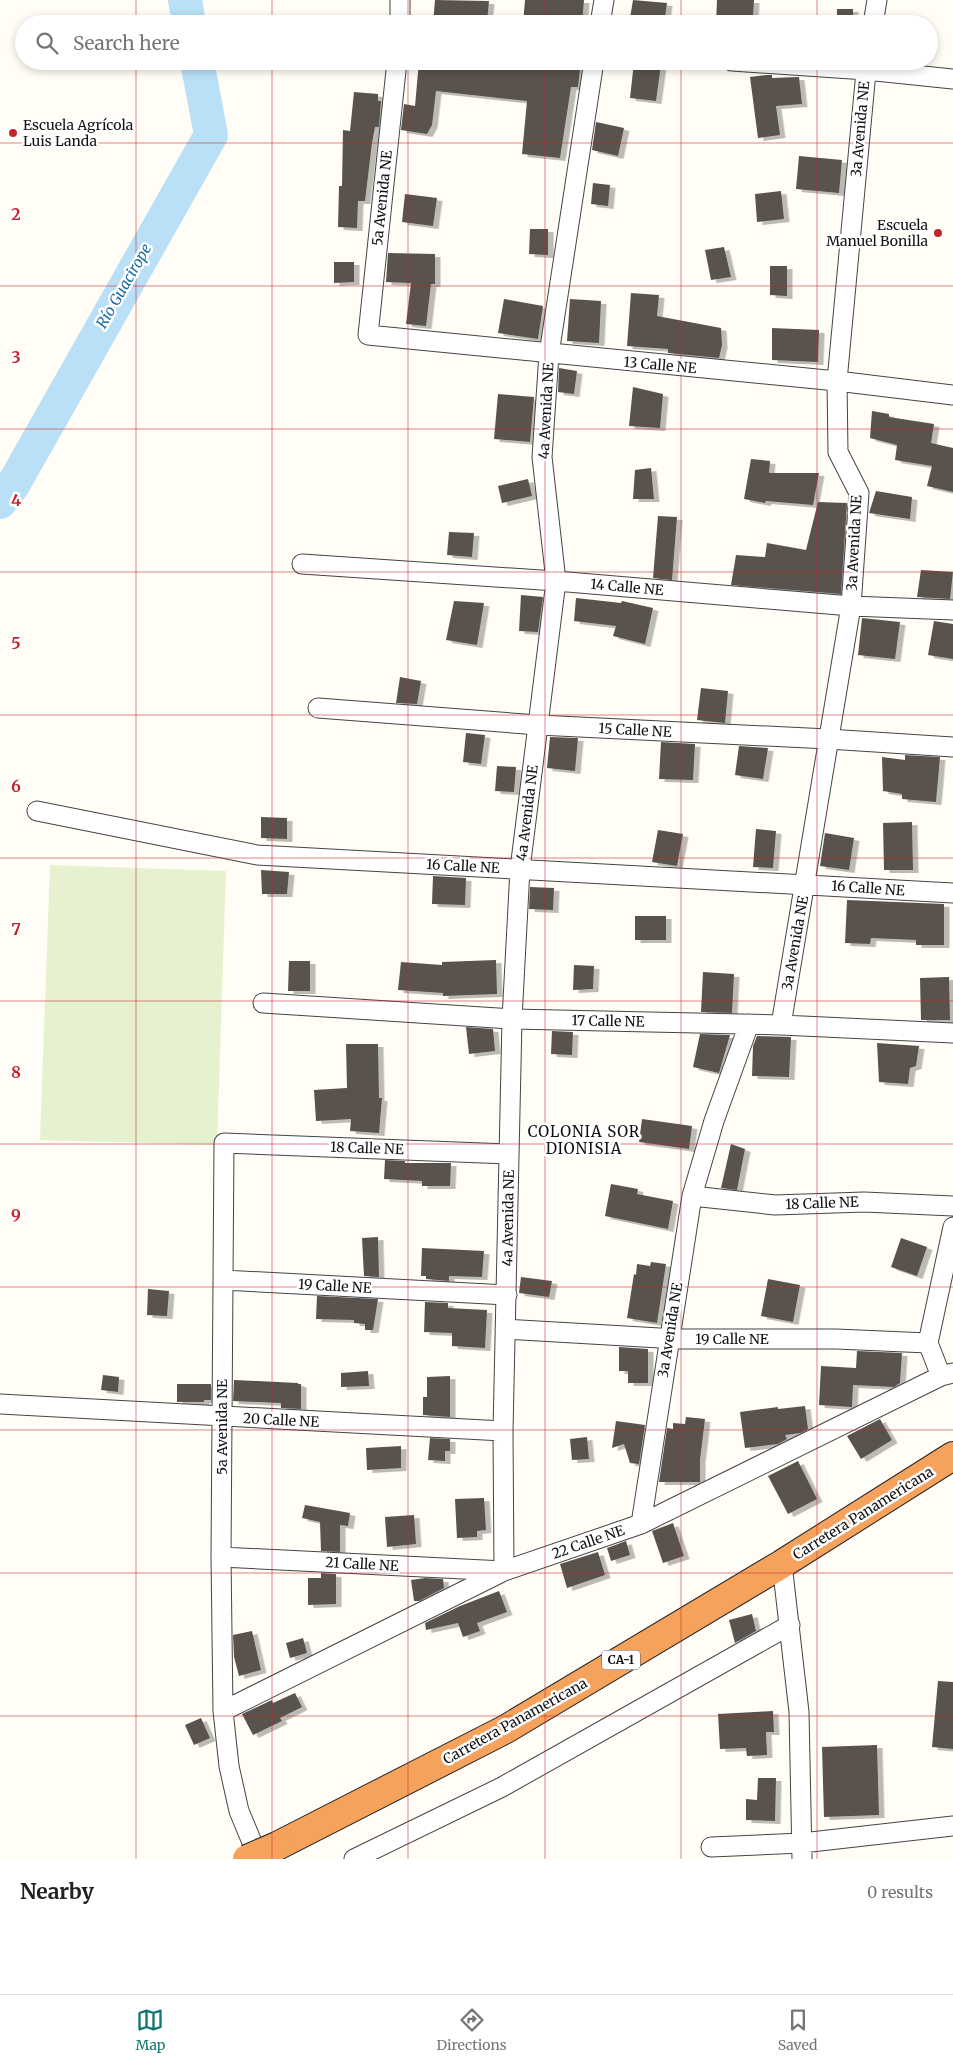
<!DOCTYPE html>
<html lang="en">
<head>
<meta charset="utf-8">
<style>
	:root { --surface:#fff; --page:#f2f2f2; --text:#202124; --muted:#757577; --line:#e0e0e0; --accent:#0f766e }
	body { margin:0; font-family:Merriweather,serif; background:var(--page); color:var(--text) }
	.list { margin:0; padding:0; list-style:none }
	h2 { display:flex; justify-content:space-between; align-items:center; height:65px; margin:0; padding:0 20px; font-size:21px }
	h2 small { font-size:16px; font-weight:400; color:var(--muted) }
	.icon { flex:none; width:28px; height:28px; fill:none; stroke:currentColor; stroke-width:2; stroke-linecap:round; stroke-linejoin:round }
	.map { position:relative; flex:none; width:953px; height:1859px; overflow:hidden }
	.search { position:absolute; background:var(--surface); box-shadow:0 2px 8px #0003; left:15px; right:15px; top:15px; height:55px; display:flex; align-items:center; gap:12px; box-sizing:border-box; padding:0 18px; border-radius:28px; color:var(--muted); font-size:19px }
	.sheet { height:135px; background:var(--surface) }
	nav { display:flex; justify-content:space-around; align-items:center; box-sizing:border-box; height:70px; border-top:1px solid var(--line); background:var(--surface); font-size:14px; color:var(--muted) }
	nav a { display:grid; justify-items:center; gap:2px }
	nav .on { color:var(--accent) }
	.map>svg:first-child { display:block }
</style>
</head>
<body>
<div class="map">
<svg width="953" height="1859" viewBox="0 0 953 1859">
	<defs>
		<filter id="shadow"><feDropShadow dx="5.5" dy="3" stdDeviation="0" flood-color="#0004"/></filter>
	</defs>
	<rect width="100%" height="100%" fill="#fffdf5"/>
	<path fill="#e6f2cf" d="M50 865 226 871 217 1145 40 1140Z"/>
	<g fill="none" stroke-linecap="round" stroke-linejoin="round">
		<path stroke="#b9e0f7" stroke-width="34" d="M185 0 189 24
			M0 502 13 485 211 135 197 61"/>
	</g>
	<path fill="#5a524d" filter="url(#shadow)" d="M435 0 489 1 487 21 455 19 454 24H433Z
		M525 0H584L582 24H523Z
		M633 0 667 3 664 24H629Z
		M717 0H754L753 16H733V24H716Z
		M837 9H853V24H837Z
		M419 61H581L578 87H571L560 158 522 154 527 101 436 91 432 125 427 134 401 130 404 104 415 106Z
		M634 62 661 65 656 101 630 98Z
		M767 75H772V78L799 77 802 104 776 106 780 135 758 138 750 77Z
		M354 92 378 94V101H381L379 127H375L372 143 365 201H358L357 228 338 227 339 186H342L343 130 350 131Z
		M596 122 624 128 618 156 592 150Z
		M799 156 842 160 839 193 796 189Z
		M593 183 610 185 608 206 591 204Z
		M781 191 784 219 757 222 755 194Z
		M405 194 437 198 433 226 402 222Z
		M530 229H548V255L529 254Z
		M724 247 731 277 711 280 705 250Z
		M388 253 435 254V284H431L426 326 406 324 411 283 386 282Z
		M334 262H354V282L334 283Z
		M770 266H787V296L770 295Z
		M631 293 659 295 657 316 721 328 722 345 719 358 668 353V349L627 346Z
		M504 299 543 306 538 339 498 333Z
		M570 299 601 301 599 343 567 341Z
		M772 328 819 330 818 362 772 360Z
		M559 368 577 371 574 394 558 392Z
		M633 387 663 394 660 428 629 426Z
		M498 394 534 397 530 442 494 439Z
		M872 411 889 414V417L934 424 931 443 953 448V492L927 486 932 466 895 460 897 445 870 438Z
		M751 459 770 461 769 473H819L813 505 766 501 765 503 744 499Z
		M651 468 654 499H633L635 470Z
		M528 479 532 496 502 503 498 486Z
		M876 491 912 497 910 519 869 513Z
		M818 502 847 503 841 594 731 585 736 555 765 557 767 543 806 550Z
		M658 516 677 517 672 580 653 578Z
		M449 532 474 533 472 557 447 555Z
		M921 570 953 572 950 599 917 597Z
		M521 595 543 597 538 632 519 631Z
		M576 598 621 603 622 601 653 608 645 644 613 636 616 626 574 621Z
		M454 601 484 603 477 645 446 640Z
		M862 618 900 622 895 659 858 655Z
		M934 621 953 624V659L928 655Z
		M400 677 421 681 417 704 396 703Z
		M701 688 728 691 725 723 697 720Z
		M466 733 485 735 481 764 463 762Z
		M550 737 578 738 575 771 547 768Z
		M661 742 695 744 693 780 659 779Z
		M739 746 768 748 763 779 735 775Z
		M905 755 940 757 936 802 902 799V794L883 791 882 757 905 760Z
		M497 766 516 767 514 792 495 791Z
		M261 817 287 818V839L261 838Z
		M912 822 913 870H884L883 823Z
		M756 829 776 831 773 868 753 867Z
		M658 830 683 834 677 866 652 862Z
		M825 833 854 838 849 870 820 866Z
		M261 870 289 872 287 894H262Z
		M433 876 466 878 465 905 432 904Z
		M530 887 554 888 553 910 529 909Z
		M847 900 944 904V945H916V940L871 938 870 944 845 943Z
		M635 916H666V940H635Z
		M496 960 497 994 443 996V993L398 990 401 962 442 965V962Z
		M289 961H310V991H288Z
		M574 965 594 966 593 989 573 990Z
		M703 972 734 974 732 1013 701 1012Z
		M949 977 950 1020H921L920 978Z
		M466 1027 493 1029 495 1051 469 1054Z
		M552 1031 573 1032 572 1055 551 1054Z
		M700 1034 730 1035 719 1073 693 1067Z
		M757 1036 791 1037 789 1077 752 1076 753 1046Z
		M877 1043 919 1046 916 1066 910 1068 908 1084 879 1082Z
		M346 1044H378L379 1098H382L379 1133 350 1131 351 1119 316 1121 314 1090 347 1088Z
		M642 1119 692 1126 689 1149 639 1142Z
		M731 1144 745 1149 737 1190 721 1188Z
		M385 1160 405 1161V1163H451L450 1186H422V1181L384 1179Z
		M611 1184 638 1189 637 1194 673 1201 668 1229 605 1216Z
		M378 1237 379 1277 364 1276 362 1238Z
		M901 1238 927 1247 917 1276 891 1267Z
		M422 1248 484 1251 482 1277 449 1276V1281L426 1279V1276H421Z
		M651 1262 666 1264 657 1323 627 1318 634 1274 636 1275 637 1264 650 1266Z
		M521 1277 552 1281 549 1297 519 1293Z
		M768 1279 800 1285 793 1322 761 1316Z
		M148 1289 169 1291 167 1316 147 1315Z
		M317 1296 378 1299 373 1330H365V1324L354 1323V1320L316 1319Z
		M425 1302 448 1303V1308L487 1310 485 1348 452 1346V1333L424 1332Z
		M619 1347 648 1349V1383H628V1371H619Z
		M857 1351 902 1353 900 1383 894 1387 853 1385 852 1407 819 1405 821 1366 856 1368Z
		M368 1371 369 1386 341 1387V1373Z
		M103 1375 119 1377 118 1392 101 1390Z
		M450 1376V1417L423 1415V1397H427V1377Z
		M234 1380 298 1383V1384H301V1409L281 1408V1403L233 1401Z
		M177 1384H211V1400H204V1402H177Z
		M805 1406 808 1429 801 1433 785 1435 787 1439 778 1444 745 1448 740 1412 778 1407V1409Z
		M686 1417 705 1419 700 1460V1482H659L667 1428 673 1429V1423L685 1424Z
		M880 1419 892 1440 861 1459 847 1436Z
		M616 1421 645 1425 639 1464 630 1463 624 1444 612 1448Z
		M587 1437 589 1459 572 1460 570 1439Z
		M430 1438 450 1439V1451H445V1461L428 1460Z
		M401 1446V1468L367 1470 366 1448Z
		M798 1461 817 1499 788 1514 768 1476Z
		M484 1498 486 1530 477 1531V1537L457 1538 455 1499Z
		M305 1505 350 1513 348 1526 340 1525V1552L321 1551 320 1522 302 1518Z
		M414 1515 416 1544 387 1547 385 1517Z
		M673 1523 684 1556 663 1563 652 1531Z
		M626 1541 630 1555 611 1561 607 1548Z
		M598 1552 605 1575 567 1588 560 1564Z
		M321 1573 336 1574V1604L308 1605V1578H321Z
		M425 1578 443 1579 444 1588 419 1601H414L411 1580Z
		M499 1591 507 1612 477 1623 480 1631 463 1637 458 1623 426 1630 425 1623 460 1606Z
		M752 1614 756 1631 735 1643 729 1620Z
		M252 1631 261 1670 239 1676 234 1657 233 1635Z
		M303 1638 307 1653 290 1658 286 1643Z
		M938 1681 953 1682V1749L932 1747Z
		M295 1693 302 1707 280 1718 282 1721 253 1735 242 1714 272 1700 273 1703Z
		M773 1711 774 1732H766L767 1755 747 1756 746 1748 720 1749 718 1714Z
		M201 1718 210 1738 194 1745 185 1725Z
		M877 1745 879 1815 824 1817 822 1747Z
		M758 1778H776L775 1821 746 1820V1799L757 1800Z"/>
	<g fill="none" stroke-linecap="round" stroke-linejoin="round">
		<g stroke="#444" stroke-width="21">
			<path id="street" d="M400 24V0
				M600 24 604 0
				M873 24 877 0
				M397 61 368 335 837 381 953 395
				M732 61 866 70 953 79
				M302 564 556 581 851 606 953 610
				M318 708 538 725 828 739 953 747
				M37 811 257 855 953 893
				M263 1003 512 1019 781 1025 953 1033
				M781 1025 851 606 859 493 838 452 837 381 867 61
				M692 1196 775 1205 864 1202 953 1206
				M223 1280 507 1295
				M505 1329 677 1339H836L928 1343
				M928 1343 953 1227
				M928 1343 941 1376
				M0 1404 503 1431
				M641 1524 692 1196 714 1121 749 1024
				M221 1557 504 1571 503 1431 512 1019 520 869 556 581 542 457 549 354 594 61
				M782 1564 799 1712 802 1859
				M223 1711 504 1571 641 1524 941 1376 953 1373
				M711 1847 802 1843 953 1826
				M259 1859 239 1811 229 1766 223 1711 221 1557 224 1143 509 1154
				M354 1859 502 1787 790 1625"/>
		</g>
		<g stroke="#222" stroke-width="30">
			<path id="highway" d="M277 1846 506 1729 782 1564 953 1456"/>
		</g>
		<use href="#street" stroke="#fff" stroke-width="19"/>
		<use href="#highway" stroke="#f5a25d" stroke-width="28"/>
		<g stroke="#222" stroke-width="30" stroke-linecap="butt">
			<path id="highway-bridge" d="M247 1859 277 1846"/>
		</g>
		<use href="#highway-bridge" stroke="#f5a25d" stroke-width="28"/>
	</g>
	<path fill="none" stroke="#c4262e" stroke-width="1" stroke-opacity="0.55" d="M136 0V24M272 0V24M408 0V24M545 0V24M681 0V24M817 0V24M136 61V1859M272 61V1859M408 61V1859M545 61V1859M681 61V1859M817 61V1859M0 143H953M0 286H953M0 429H953M0 572H953M0 715H953M0 858H953M0 1001H953M0 1144H953M0 1287H953M0 1430H953M0 1573H953M0 1716H953"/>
	<g fill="#c4262e" stroke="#fff" stroke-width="2">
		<circle cx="13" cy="133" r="5"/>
		<circle cx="938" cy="233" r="5"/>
	</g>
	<g text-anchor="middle" stroke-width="5" stroke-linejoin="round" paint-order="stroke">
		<rect fill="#fff" stroke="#585858" stroke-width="1" x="602" y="1650.5" width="38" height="19" rx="4"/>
		<g font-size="12" font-weight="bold" fill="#111">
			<text x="621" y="1664">CA-1</text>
		</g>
		<g font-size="14" fill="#111" stroke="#fff" text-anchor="start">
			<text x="23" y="130">Escuela Agrícola<tspan x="23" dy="16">Luis Landa</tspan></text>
			<text x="928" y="230" text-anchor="end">Escuela<tspan x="928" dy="16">Manuel Bonilla</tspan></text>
		</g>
		<g font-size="14" fill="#111" stroke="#fff">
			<text transform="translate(860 129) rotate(-85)" y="5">3a Avenida NE</text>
			<text transform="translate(382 198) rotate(-84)" y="5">5a Avenida NE</text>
			<text transform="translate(660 365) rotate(5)" y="5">13 Calle NE</text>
			<text transform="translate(546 411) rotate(-87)" y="5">4a Avenida NE</text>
			<text transform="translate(854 543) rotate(-87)" y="5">3a Avenida NE</text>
			<text transform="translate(627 587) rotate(5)" y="5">14 Calle NE</text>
			<text transform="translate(635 730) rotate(3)" y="5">15 Calle NE</text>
			<text transform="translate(527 813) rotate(-83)" y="5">4a Avenida NE</text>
			<text transform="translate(463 866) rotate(3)" y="5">16 Calle NE</text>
			<text transform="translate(868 888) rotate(4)" y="5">16 Calle NE</text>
			<text transform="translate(795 943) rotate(-80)" y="5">3a Avenida NE</text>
			<text transform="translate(608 1021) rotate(1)" y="5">17 Calle NE</text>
			<text transform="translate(367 1148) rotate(2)" y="5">18 Calle NE</text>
			<text transform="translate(822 1203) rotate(-2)" y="5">18 Calle NE</text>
			<text transform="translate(508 1218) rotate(-89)" y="5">4a Avenida NE</text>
			<text transform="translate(335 1286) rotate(3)" y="5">19 Calle NE</text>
			<text transform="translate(670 1330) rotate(-81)" y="5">3a Avenida NE</text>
			<text x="732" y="1344">19 Calle NE</text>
			<text transform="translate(281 1420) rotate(3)" y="5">20 Calle NE</text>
			<text transform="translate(222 1427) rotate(-90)" y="5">5a Avenida NE</text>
			<text transform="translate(863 1513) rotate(-32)" y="5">Carretera Panamericana</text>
			<text transform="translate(588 1542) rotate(-19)" y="5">22 Calle NE</text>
			<text transform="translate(362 1564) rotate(3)" y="5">21 Calle NE</text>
			<text transform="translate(515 1721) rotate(-29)" y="5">Carretera Panamericana</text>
		</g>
		<g font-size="15" font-style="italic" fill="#1768a6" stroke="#fff">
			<text transform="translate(124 286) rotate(-60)" y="5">Río Guacirope</text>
		</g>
		<g font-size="15" letter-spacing="1" fill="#111" stroke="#fff">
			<text x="584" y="1137">COLONIA SOR<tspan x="584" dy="17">DIONISIA</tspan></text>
		</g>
	</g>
	<g font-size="16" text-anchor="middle" font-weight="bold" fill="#c4262e" stroke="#fff" stroke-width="5" stroke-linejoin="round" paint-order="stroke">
		<text x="16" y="220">2</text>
		<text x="16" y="363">3</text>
		<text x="16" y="506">4</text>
		<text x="16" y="649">5</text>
		<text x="16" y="792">6</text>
		<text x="16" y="935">7</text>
		<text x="16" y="1078">8</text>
		<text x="16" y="1221">9</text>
	</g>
</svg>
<div class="search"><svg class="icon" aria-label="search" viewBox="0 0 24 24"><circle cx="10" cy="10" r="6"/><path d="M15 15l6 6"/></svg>Search here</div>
</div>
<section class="sheet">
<h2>Nearby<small>0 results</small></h2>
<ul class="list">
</ul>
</section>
<nav>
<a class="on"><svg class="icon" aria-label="map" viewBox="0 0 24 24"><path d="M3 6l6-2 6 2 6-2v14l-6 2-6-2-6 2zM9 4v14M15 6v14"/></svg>Map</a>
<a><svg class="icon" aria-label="directions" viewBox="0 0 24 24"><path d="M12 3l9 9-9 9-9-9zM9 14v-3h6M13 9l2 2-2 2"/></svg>Directions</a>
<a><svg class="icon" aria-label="saved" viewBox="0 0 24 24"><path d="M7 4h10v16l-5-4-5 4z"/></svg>Saved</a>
</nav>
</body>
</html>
